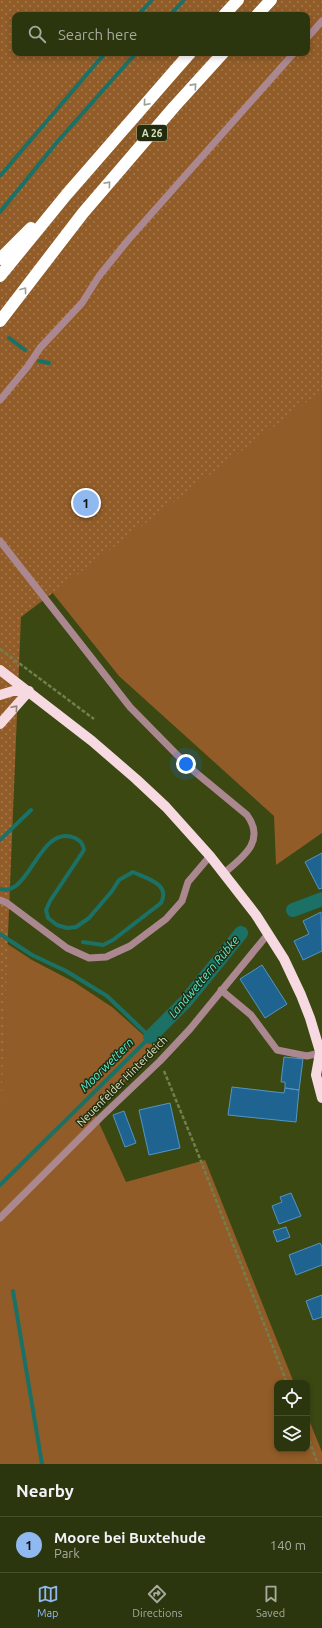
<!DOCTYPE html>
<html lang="en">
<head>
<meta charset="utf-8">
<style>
	:root { --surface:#2c360e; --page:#38411c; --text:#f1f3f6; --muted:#a6ab9e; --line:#48502e; --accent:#90b9f0 }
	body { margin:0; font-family:Ubuntu,sans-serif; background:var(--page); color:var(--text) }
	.controls { position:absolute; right:12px; bottom:12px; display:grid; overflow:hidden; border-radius:8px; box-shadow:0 2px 6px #0003 }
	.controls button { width:36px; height:36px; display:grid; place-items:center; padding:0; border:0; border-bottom:1px solid var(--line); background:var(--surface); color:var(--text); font:20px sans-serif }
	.you { position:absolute; left:186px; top:764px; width:14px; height:14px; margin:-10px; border:3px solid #fff; border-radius:50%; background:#1a73e8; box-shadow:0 0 0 6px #1a73e833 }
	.badge { display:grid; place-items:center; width:26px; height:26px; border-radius:50%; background:var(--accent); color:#111; font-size:13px; font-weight:700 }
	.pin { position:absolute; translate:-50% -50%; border:2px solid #fff; box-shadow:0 1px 4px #0006 }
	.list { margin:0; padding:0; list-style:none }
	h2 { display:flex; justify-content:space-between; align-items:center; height:52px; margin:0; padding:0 16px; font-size:17px }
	h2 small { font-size:13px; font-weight:400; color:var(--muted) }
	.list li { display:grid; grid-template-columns:26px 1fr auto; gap:12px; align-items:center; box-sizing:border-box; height:56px; padding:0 16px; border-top:1px solid var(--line) }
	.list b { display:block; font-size:15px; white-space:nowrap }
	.list p { margin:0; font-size:13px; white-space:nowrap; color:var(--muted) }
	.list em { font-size:13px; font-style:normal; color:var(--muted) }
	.icon { flex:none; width:22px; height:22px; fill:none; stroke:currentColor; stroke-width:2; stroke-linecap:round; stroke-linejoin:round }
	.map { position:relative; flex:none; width:322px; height:1464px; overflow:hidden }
	.search { position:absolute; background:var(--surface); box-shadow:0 2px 6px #0003; left:12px; right:12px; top:12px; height:44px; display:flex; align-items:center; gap:10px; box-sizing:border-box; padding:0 14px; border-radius:8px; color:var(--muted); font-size:15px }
	.sheet { height:108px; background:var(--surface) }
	nav { display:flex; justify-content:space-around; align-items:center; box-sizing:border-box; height:56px; border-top:1px solid var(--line); background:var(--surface); font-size:11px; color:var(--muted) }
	nav a { display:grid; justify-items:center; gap:2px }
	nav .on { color:var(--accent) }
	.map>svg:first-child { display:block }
</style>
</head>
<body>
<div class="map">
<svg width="322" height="1464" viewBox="0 0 322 1464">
	<defs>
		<pattern id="park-dots" width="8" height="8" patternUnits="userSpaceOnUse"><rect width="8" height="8" fill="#915c28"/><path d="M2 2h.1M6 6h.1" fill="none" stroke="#a57b4f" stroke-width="1.8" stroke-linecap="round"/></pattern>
	</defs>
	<rect width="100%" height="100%" fill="#3b4812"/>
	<path fill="#915c28" d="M322 32V833L276 865 274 816 119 676 0 527V422L307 53Z
		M0 939 32 960 74 982 112 1007 158 1048 94 1112 126 1182 205 1160 294 1383H277V1449H307V1415L322 1452V1464H0Z"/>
	<path fill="url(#park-dots)" fill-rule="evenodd" d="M0 0H322V390L21 617 0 1130ZM15 15H307V53H15Z"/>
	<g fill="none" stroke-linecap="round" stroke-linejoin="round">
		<path stroke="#1c7166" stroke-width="4" d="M138 15 152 0
			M170 15 184 0
			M0 176 105 53
			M0 212 58 141 136 53
			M9 338 25 350
			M39 361 49 363
			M0 840 31 810
			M0 889C30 898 39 823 75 838 81 841 83 844 84 850L50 901 46 910 48 918 57 925 67 928 76 927 89 918 112 891 119 880 133 872C146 878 171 884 161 903L113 940 103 945 83 942
			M0 934 32 955 66 971 107 996 150 1037 0 1185
			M13 1291 42 1464"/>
		<path stroke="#1c7166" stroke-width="14" d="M293 910 322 899
			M150 1037 186 1001 241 933"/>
	</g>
	<path fill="#1f6490" stroke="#5395c4" d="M322 853V888L319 889 305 862Z
		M321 912 322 951 303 960 294 941 309 934 303 921Z
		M262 965 287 1004 265 1018 240 979Z
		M284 1057 303 1059 299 1090 285 1088V1082H281Z
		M232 1087 284 1093 285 1088 299 1090 296 1122 228 1115Z
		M170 1103 180 1148 149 1155 139 1110Z
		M124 1111 136 1143 125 1147 113 1115Z
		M291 1193 301 1216 279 1224 272 1206 282 1202 280 1197Z
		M286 1227 290 1237 277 1242 273 1231Z
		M320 1243 322 1247V1265L296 1275 289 1255Z
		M322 1295V1317L313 1320 306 1301Z"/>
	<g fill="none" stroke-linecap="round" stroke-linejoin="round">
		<path stroke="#727f4f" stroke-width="2.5" stroke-dasharray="4 2" stroke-linecap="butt" d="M0 649 94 719
			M164 1071 197 1151 287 1383
			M307 1435 318 1464"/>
		<path stroke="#ab8890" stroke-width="7" d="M307 38 322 21
			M0 400 28 366 40 348 82 303 99 276 129 239 294 53
			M0 541 130 707 189 767 247 815C266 841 243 857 224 873
			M0 900 7 903 67 948 89 958 106 957 130 946 166 919 182 901 188 882 210 856
			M221 990 251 1015 277 1050 307 1056 320 1053
			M0 1218 101 1117 160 1061 190 1029 268 934"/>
		<path stroke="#f7dae1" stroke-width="10" d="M0 670 92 741 136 779 166 807 210 856 256 915 284 959 301 995 310 1018 322 1058
			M0 695 13 691H29
			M0 724 29 691
			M320 1053 316 1075 322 1098"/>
		<path stroke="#fff" stroke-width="12" d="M224 15 238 0
			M257 15 271 0
			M0 259 31 228
			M0 276 67 194 190 53
			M0 321 83 213 174 107 223 53"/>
	</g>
	<defs><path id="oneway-chevron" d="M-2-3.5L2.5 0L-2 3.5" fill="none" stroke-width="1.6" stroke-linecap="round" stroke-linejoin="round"/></defs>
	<g stroke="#9ca093">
		<use href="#oneway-chevron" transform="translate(194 86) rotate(-48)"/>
		<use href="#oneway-chevron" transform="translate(146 103) rotate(131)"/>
		<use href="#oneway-chevron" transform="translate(108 184) rotate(-49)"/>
		<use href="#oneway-chevron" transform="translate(24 290) rotate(-53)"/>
	</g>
	<use stroke="#8e8378" href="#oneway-chevron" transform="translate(15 708) rotate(-49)"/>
	<g text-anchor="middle" stroke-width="3" stroke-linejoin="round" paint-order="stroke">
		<rect fill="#242c0f" stroke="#a3ae8c" stroke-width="1" x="137" y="125" width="30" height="16" rx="3"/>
		<g font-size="10" font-weight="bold" fill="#d9e5c1">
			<text x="152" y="137">A 26</text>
		</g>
		<g font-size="11" fill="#d9e5c1" stroke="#242c0f">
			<text transform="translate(122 1081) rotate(-45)" y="4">Neuenfelder Hinterdeich</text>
		</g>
		<g font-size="12" font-style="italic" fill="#59efd9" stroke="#242c0f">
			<text transform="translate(204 977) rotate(-50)" y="4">Landwettern Rübke</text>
			<text transform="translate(107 1065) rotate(-45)" y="4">Moorwettern</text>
		</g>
	</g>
</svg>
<div class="controls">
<button><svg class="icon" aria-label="locate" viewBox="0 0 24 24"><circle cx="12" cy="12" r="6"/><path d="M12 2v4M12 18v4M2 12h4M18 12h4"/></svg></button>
<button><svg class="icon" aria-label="layers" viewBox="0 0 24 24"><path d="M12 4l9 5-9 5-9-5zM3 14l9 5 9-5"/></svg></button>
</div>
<div class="you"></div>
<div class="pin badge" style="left:86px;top:503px">1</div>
<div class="search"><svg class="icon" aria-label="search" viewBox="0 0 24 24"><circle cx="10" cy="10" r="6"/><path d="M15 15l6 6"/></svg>Search here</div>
</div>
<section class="sheet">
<h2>Nearby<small></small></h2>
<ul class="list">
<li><span class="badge">1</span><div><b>Moore bei Buxtehude</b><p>Park</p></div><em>140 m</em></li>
</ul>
</section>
<nav>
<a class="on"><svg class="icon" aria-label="map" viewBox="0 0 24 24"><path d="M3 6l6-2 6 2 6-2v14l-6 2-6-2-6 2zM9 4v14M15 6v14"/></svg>Map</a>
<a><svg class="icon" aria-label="directions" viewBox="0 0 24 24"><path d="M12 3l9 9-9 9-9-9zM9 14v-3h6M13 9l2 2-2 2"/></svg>Directions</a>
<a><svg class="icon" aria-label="saved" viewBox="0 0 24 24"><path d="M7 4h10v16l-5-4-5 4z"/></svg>Saved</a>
</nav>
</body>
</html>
